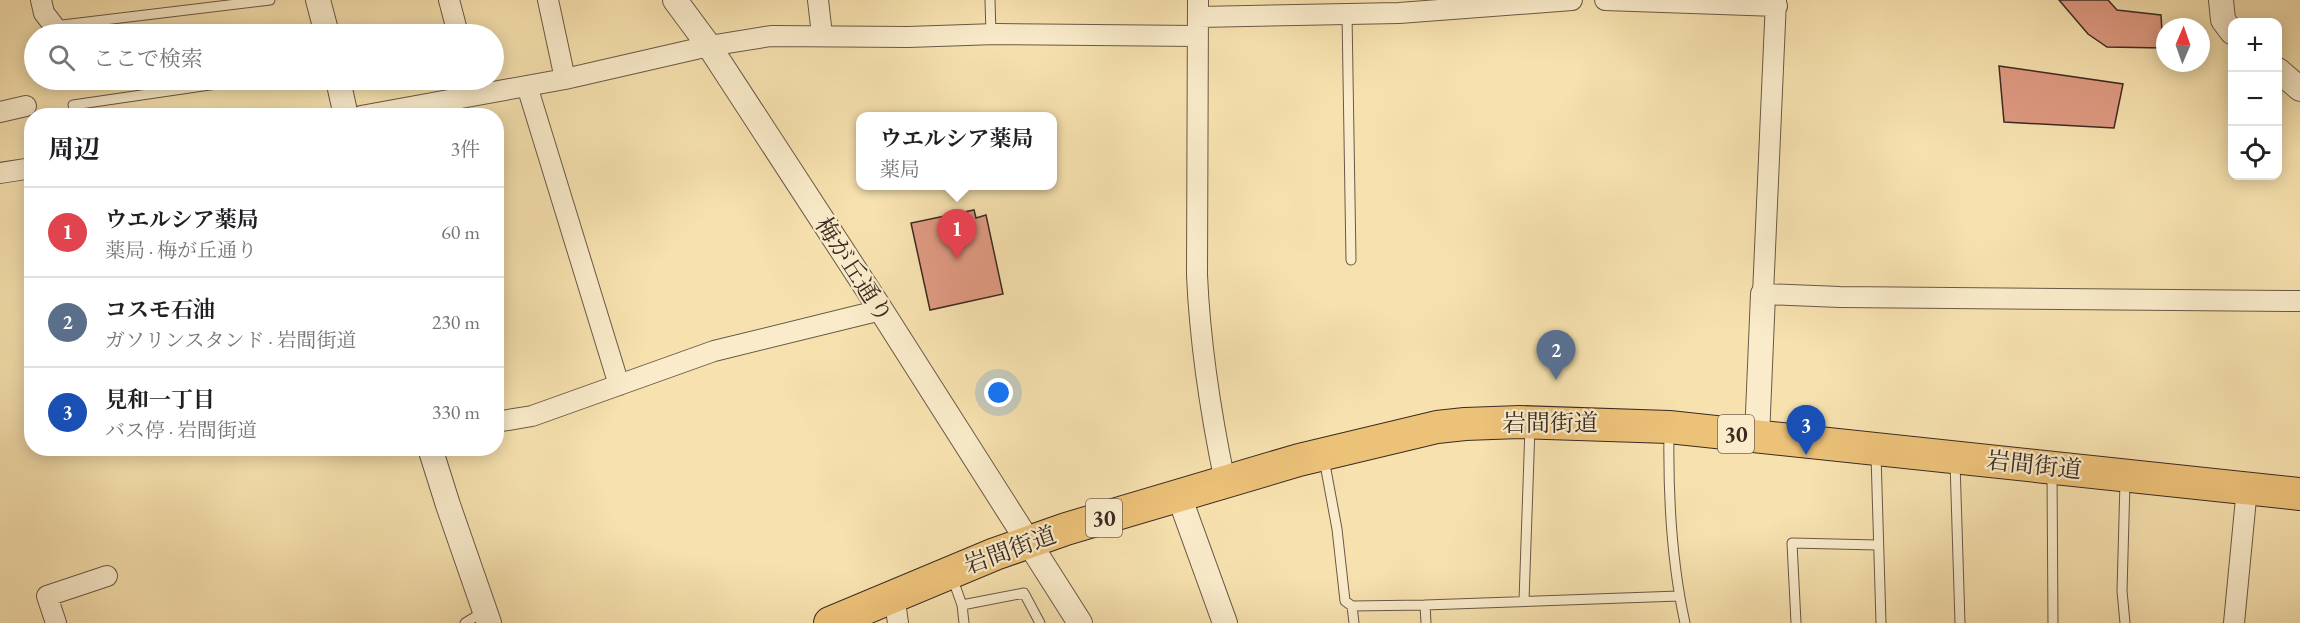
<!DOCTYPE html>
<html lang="ja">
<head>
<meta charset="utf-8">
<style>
	:root { --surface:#fff; --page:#f6f6f6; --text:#202124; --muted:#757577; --line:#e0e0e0; --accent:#0f766e }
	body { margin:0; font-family:"EB Garamond","Noto Serif JP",serif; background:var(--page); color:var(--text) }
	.controls { position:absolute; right:18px; top:18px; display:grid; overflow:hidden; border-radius:12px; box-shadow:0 3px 15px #0003 }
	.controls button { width:54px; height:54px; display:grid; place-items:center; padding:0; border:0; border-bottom:2px solid var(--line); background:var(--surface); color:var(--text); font:30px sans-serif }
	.compass { position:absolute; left:2156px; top:18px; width:54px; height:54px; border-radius:50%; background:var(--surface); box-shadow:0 3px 15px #0003; rotate:2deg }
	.you { position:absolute; left:999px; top:393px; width:21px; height:21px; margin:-15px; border:4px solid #fff; border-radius:50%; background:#1a73e8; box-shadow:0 0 0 9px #1a73e833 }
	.badge { display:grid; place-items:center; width:39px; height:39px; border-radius:50%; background:var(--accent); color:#fff; font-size:20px; font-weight:700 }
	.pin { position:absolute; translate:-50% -50px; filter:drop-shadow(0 2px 3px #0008) }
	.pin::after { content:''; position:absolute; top:32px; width:21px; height:18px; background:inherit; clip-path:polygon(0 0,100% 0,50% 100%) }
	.popup { position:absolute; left:856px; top:112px; width:201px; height:78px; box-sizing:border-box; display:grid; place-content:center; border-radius:12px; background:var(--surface); filter:drop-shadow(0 2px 4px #0005); font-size:20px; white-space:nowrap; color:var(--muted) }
	.popup b { font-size:22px; color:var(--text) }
	.popup::after { content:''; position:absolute; left:50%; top:100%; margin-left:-12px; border:12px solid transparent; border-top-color:var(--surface) }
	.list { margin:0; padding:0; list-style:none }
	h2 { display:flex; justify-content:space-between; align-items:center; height:78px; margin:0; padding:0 24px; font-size:26px }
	h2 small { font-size:20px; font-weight:400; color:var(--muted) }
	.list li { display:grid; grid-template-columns:39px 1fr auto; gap:18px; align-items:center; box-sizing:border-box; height:90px; padding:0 24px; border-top:2px solid var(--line) }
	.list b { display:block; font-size:22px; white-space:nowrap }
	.list p { margin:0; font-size:20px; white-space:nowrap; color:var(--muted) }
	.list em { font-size:20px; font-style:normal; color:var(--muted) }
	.icon { flex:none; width:33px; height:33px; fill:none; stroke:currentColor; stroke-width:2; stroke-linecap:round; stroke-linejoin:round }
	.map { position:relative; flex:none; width:2300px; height:623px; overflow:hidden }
	.search { position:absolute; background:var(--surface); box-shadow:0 3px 15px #0003; left:24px; top:24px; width:480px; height:66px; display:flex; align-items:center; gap:15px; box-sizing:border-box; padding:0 21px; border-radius:33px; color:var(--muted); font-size:22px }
	.panel { position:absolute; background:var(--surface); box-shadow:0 3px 15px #0003; left:24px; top:108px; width:480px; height:348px; border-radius:24px }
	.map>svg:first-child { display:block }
</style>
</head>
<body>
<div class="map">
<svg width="2300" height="623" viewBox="0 0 2300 623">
	<rect width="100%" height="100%" fill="#f7e2af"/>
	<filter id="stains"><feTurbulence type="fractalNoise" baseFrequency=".00333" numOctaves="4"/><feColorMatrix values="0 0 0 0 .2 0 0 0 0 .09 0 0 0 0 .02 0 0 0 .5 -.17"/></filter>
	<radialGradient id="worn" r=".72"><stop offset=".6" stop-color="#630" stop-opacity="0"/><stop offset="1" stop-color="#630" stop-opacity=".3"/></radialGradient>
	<path fill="#df9a82" stroke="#3b2a24" stroke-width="1.5" d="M2059 0H2108L2117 10 2161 15 2163 48 2107 47 2088 34Z
		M1999 66 2123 84 2114 128 2004 122Z
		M974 210 976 218 986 215 1003 294 930 310 911 223Z"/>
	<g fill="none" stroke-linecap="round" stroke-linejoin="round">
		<g stroke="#6a5847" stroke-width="11">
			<path id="service" d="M990 0 991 34
				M1347 14 1351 260
				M54 26 270 0
				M73 105 244 80
				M1669 431C1668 495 1671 560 1685 623
				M1876 455 1881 623
				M1324 459 1337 529 1345 601 1352 606 1354 623
				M1955 462 1960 623
				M2052 472 2053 623
				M952 577 962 605 964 623
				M1524 601 1530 427
				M962 605 1024 593 1040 623
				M1352 606 1425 605
				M465 623 483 612
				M1426 623 1425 605 1679 596
				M1796 623 1792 543 1877 545
				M2125 623 2122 591 2125 482"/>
		</g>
		<g stroke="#6a5847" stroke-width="22">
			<path id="minor" d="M41 0 44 13 54 26
				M449 0 458 34
				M548 0 565 79
				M818 0 822 35
				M1198 0 1197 275C1200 344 1211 415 1225 482
				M1605 0 1777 6
				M1776 0 1763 294 1840 297 2300 301
				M1198 17 1399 13 1572 0
				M527 86 619 385
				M0 112 26 106
				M361 116 565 79 709 46 771 36 908 37 996 34 1197 36
				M0 173 32 168
				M496 422 532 416 714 351 881 310
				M894 595 898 623
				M56 623 47 596 107 576
				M2234 623 2247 488"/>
		</g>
		<g stroke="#6a5847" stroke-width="26">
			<path id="tertiary" d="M318 0 327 34
				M675 0 709 46 881 310 1080 623
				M2221 0 2223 20 2232 32
				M2278 70 2300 89
				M338 80 346 116
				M1757 437 1763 294
				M430 448 448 505 489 623
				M1179 496 1225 623"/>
		</g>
		<g stroke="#3b2a24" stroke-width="34">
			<path id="primary" d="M830 623 995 554 1066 529 1299 460 1437 427 1465 424 1520 422 1669 427 2300 494"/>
		</g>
		<use href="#service" stroke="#faeccb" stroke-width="9"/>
		<use href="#minor" stroke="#faeccb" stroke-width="20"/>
		<use href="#tertiary" stroke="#faeccb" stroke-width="24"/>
		<use href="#primary" stroke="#ecc178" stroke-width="32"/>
	</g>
	<g text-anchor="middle" stroke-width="4.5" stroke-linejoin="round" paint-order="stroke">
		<g fill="#faeccb" stroke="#746456" stroke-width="1.5">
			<rect x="1718" y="415" width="36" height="38" rx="4.5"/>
			<rect x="1086" y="499" width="36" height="38" rx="4.5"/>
		</g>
		<g font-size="22" font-weight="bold" fill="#3b2a24">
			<text x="1736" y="442">30</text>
			<text x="1104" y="526">30</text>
		</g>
		<g font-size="24" fill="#3b2a24" stroke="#faeccb">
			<text transform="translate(854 270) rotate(57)" y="8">梅が丘通り</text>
			<text x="1550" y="431">岩間街道</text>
			<text transform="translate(2034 465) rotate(6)" y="8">岩間街道</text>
			<text transform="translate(1010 550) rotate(-20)" y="8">岩間街道</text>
		</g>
	</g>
	<rect width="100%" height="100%" filter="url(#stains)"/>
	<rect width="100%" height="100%" fill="url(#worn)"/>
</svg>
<div class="controls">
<button>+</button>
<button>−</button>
<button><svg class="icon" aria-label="locate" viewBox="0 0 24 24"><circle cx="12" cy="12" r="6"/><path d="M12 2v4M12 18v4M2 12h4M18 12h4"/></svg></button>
</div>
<svg class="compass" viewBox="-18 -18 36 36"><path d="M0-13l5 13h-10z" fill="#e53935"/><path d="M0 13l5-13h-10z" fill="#757577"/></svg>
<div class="you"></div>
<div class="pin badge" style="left:957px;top:259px;background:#e0444e">1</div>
<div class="popup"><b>ウエルシア薬局</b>薬局</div>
<div class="pin badge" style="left:1556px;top:380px;background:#5c6f8a">2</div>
<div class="pin badge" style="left:1806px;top:455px;background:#1a4fb4">3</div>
<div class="search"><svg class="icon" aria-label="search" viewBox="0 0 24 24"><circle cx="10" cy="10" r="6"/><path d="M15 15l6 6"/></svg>ここで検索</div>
<section class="panel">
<h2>周辺<small>3件</small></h2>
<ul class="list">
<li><span class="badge" style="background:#e0444e">1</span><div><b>ウエルシア薬局</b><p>薬局 · 梅が丘通り</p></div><em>60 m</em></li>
<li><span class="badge" style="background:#5c6f8a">2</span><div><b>コスモ石油</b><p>ガソリンスタンド · 岩間街道</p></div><em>230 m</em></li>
<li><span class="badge" style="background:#1a4fb4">3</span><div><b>見和一丁目</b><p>バス停 · 岩間街道</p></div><em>330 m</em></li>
</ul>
</section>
</div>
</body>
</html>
